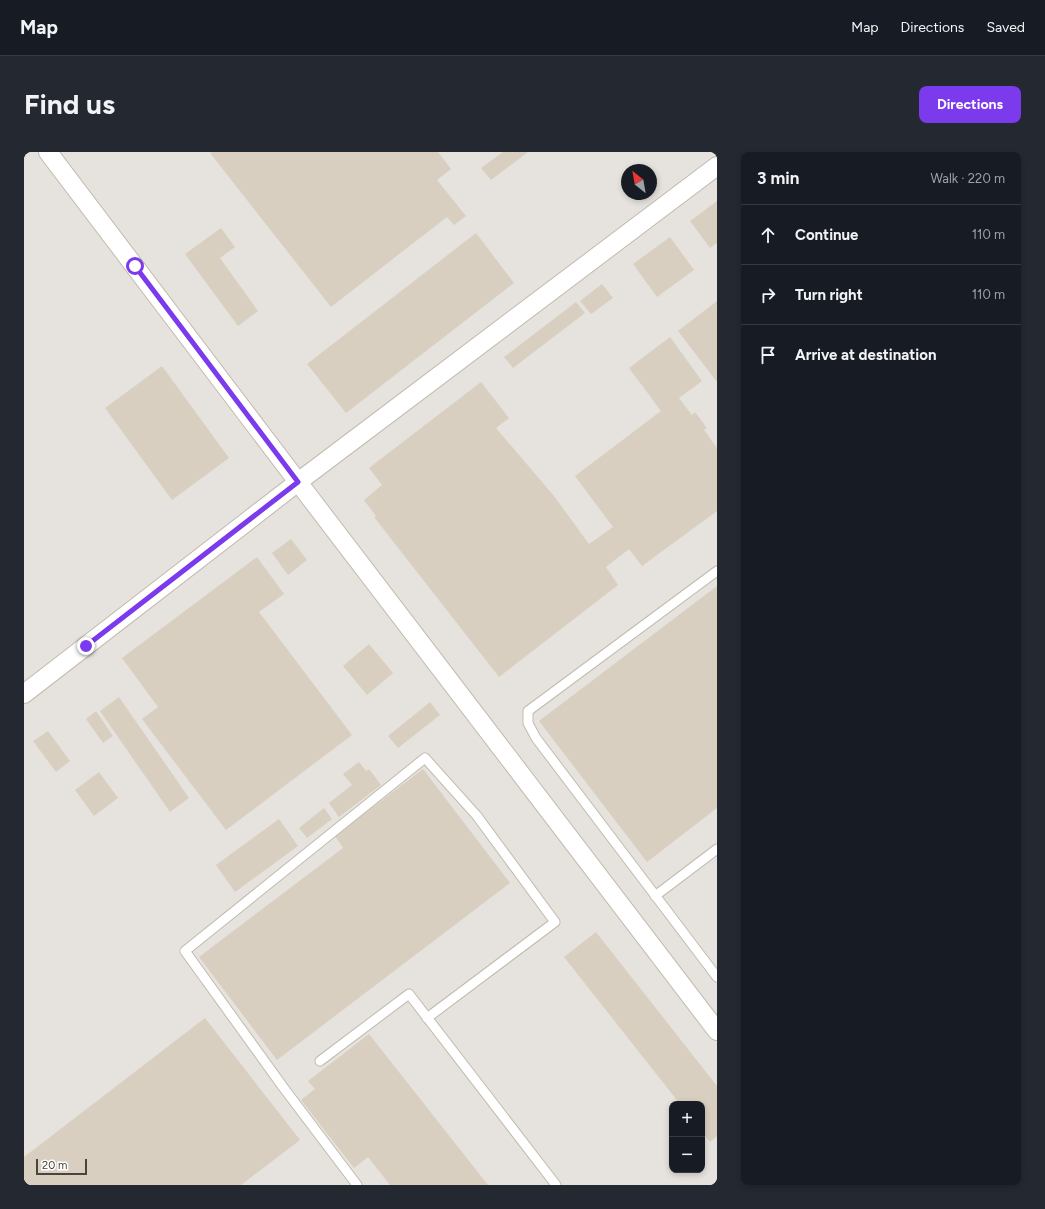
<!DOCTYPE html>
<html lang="en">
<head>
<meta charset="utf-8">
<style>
	:root { --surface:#171b24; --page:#242831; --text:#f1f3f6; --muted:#9ea1a6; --line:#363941; --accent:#7c3aed }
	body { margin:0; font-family:Figtree,sans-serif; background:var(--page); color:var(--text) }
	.controls { position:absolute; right:12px; bottom:12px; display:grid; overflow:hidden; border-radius:8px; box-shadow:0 2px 6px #0003 }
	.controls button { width:36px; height:36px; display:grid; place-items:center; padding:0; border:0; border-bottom:1px solid var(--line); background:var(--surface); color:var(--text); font:20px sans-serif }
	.compass { position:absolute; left:597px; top:12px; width:36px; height:36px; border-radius:50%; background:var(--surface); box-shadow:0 2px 6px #0003; rotate:329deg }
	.scale { position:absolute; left:12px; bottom:10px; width:51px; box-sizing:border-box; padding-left:4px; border:2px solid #4b4439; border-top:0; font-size:11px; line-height:14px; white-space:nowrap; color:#4b4439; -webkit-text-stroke:3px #fff; paint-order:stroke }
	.stop { position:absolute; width:12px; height:12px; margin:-9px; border:3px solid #7c3aed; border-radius:50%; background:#fff }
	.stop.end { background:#7c3aed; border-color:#fff; box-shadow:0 1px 4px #0008 }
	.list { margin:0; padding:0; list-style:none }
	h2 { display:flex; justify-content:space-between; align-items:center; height:52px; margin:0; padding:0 16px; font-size:17px }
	h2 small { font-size:13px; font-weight:400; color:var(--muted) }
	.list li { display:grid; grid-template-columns:26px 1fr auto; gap:12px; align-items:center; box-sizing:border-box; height:60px; padding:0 16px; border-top:1px solid var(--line) }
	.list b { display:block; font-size:15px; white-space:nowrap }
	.list em { font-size:13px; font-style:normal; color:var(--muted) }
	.icon { flex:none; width:22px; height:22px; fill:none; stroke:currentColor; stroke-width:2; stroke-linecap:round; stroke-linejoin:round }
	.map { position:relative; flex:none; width:693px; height:1033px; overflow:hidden; border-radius:8px }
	header { display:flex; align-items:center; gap:24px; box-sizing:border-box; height:56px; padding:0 20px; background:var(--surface); border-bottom:1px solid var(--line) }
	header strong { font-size:19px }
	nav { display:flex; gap:22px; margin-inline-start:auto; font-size:14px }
	.intro { display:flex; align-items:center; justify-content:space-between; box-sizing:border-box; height:96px; padding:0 24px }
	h1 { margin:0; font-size:28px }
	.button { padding:10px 18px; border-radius:8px; background:var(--accent); color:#fff; font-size:14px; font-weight:700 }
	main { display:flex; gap:24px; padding:0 24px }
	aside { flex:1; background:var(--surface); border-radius:8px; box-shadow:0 2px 6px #0003 }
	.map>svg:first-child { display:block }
</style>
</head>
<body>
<header>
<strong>Map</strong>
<nav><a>Map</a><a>Directions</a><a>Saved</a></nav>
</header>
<div class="intro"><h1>Find us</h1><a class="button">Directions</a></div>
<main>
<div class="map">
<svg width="693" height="1033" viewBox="0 0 693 1033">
	<rect width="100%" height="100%" fill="#f6f3ec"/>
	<path fill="#e6e2dd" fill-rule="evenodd" d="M0 0H693V1033H0ZM603 18H627V42H603ZM648 952H678V1018H648Z"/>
	<path fill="#d8cfc1" d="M188 0H414L427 17 413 28 442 64 430 73 423 65 307 155 186 1Z
		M479 0H504L467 28 457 16Z
		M693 49V91L686 96 666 69Z
		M197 76 211 95 196 106 234 159 214 174 161 102Z
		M452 81 490 131 322 261 283 212Z
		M646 85 670 118 633 145 609 112Z
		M578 132 589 146 567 162 556 149Z
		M693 149V230L654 179Z
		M552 150 561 161 489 216 480 205Z
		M646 185 678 229 655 246 668 263 671 260 683 276 680 278 693 296V359L618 414 605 397 582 415 594 433 475 525 350 365 352 364 340 348 358 333 345 316 457 230 485 266 472 276 530 344 565 392 589 375 551 324 637 259 605 216Z
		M138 214 205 306 148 348 81 256Z
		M267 387 283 408 264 423 248 401Z
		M233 405 260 442 235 460 328 583 202 678 118 567 134 555 98 506Z
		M693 434V656L623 710 515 569Z
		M345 492 369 521 343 543 319 514Z
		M95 545 165 646 146 660 76 559Z
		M406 550 416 563 374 596 364 584Z
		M72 559 89 584 79 591 62 567Z
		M24 579 46 609 32 620 9 589Z
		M335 610 342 619 345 617 357 633 315 665 305 651 328 633 319 622Z
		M399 617 486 731 253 908 175 805 319 696 311 684Z
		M75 620 94 646 70 664 51 638Z
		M300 656 308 667 283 686 275 676Z
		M255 667 274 694 211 740 192 713Z
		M572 780 693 934V984L686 990 678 980V952H656L540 805Z
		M181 866 276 988 217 1033H0V1005Z
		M345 882 464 1033H366L344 1005 330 1016 277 948 291 937 284 929Z"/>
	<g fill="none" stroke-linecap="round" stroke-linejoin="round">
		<g stroke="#c2bbae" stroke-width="11">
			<path id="lane" d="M693 419 504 559V571L512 586 693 825
				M631 744 693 697
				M296 909 385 842 532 1033
				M333 1033 259 935 161 799 401 606 453 664 531 770 403 866"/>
		</g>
		<g stroke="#c2bbae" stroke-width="20">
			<path id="street" d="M24 0 274 330 693 879
				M0 542 274 330 693 14"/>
		</g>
		<use href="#lane" stroke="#fff" stroke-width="9"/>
		<use href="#street" stroke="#fff" stroke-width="18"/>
	</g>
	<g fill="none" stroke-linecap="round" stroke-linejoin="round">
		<path stroke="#7c3aed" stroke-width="5" d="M62 494 274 330 111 114"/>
	</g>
</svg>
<div class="controls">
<button>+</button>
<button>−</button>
</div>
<svg class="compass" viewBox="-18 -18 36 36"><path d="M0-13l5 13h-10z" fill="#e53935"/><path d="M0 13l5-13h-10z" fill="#9ea1a6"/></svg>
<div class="scale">20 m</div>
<div class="stop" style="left:111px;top:114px"></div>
<div class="stop end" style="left:62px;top:494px"></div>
</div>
<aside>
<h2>3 min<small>Walk · 220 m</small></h2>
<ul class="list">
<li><svg class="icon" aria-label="ahead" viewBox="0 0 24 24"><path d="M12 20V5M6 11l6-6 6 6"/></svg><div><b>Continue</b></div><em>110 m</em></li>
<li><svg class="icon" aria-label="right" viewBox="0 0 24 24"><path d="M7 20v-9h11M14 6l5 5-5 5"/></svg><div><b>Turn right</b></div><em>110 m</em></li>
<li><svg class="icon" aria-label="arrive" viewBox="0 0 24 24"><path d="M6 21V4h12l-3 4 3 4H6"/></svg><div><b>Arrive at destination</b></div></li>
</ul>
</aside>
</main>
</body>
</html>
